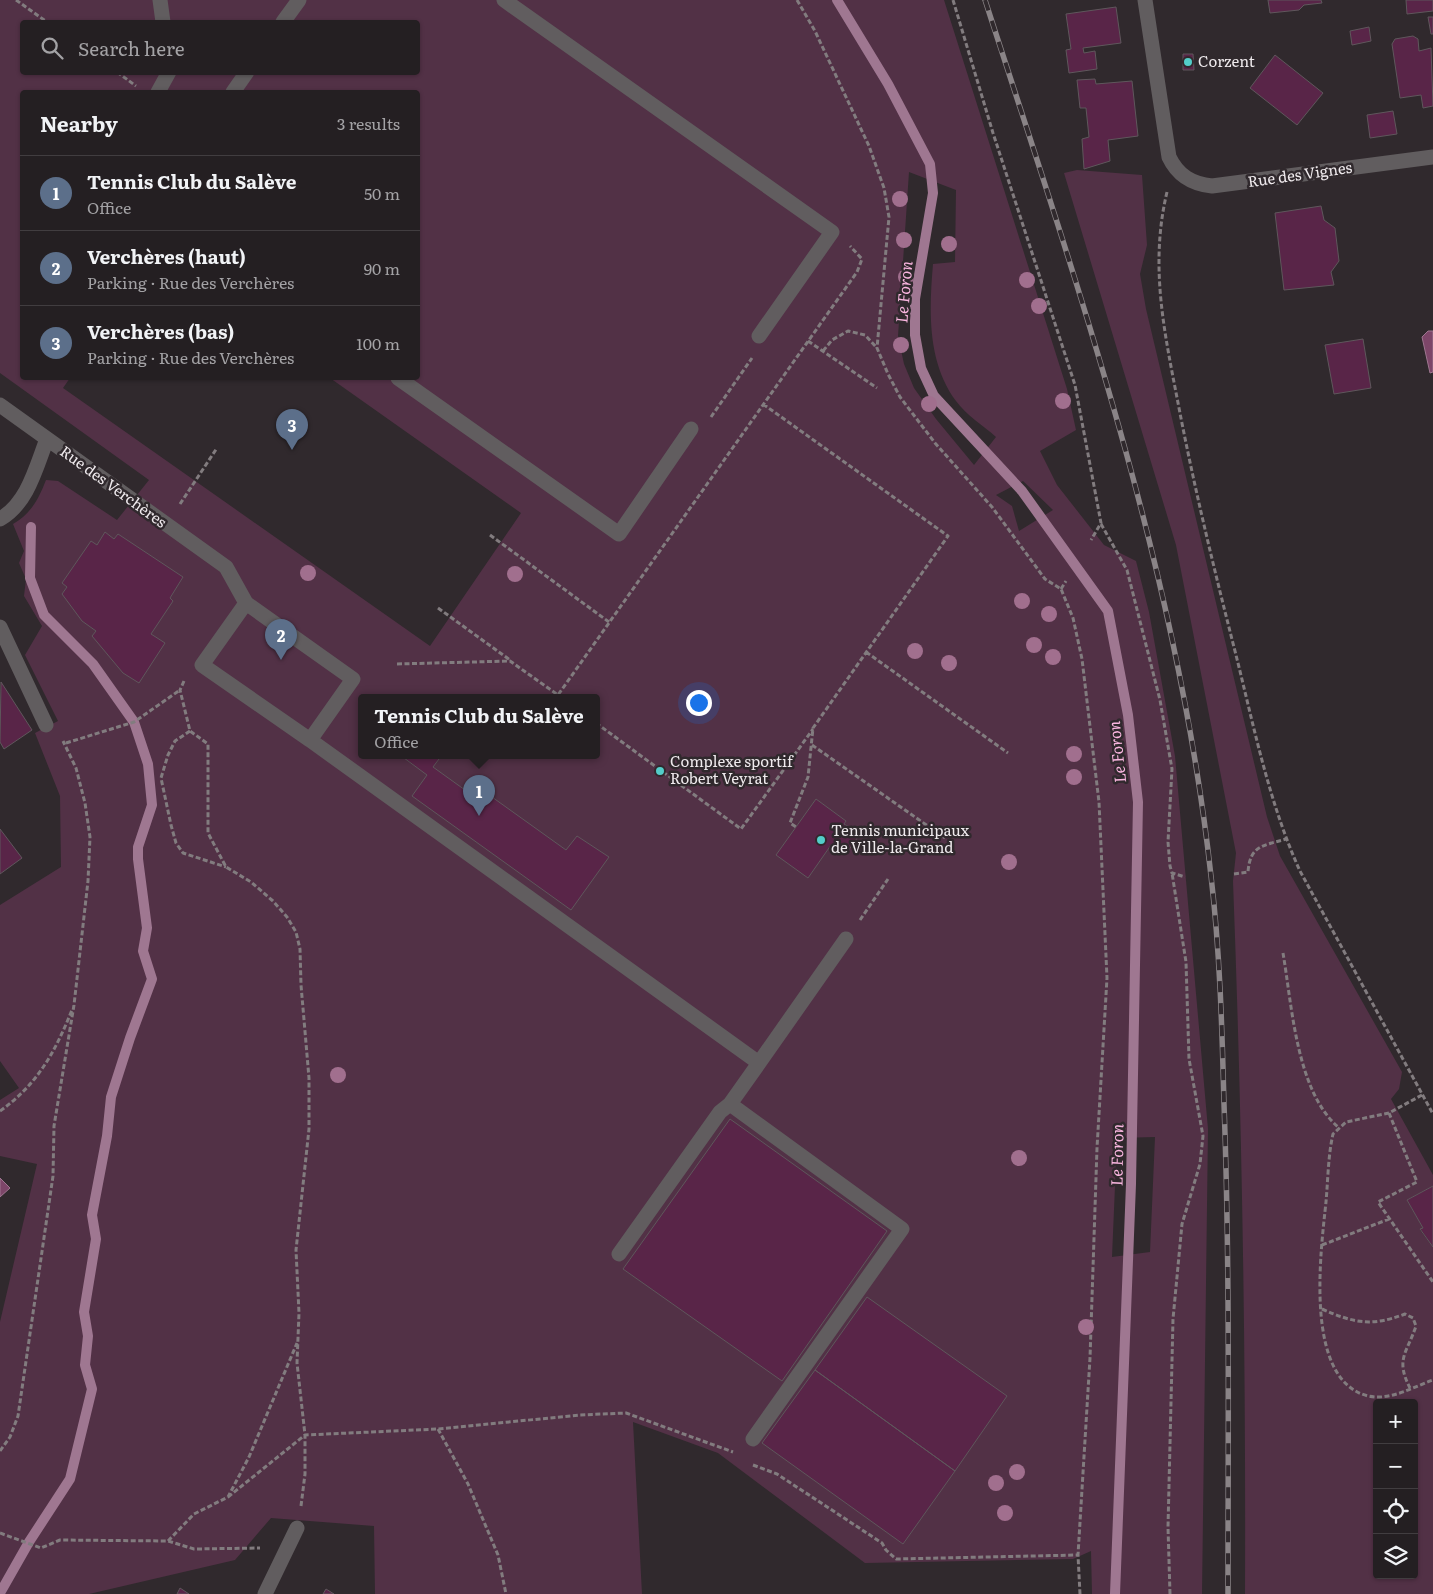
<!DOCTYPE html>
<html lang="en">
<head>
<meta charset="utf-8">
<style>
	:root { --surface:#241f22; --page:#2c272a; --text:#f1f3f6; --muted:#a3a2a5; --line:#413d40; --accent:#db2777 }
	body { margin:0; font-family:Literata,serif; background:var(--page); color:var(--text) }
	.controls { position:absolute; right:15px; bottom:15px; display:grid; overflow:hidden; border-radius:5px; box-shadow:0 1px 4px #0004 }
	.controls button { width:45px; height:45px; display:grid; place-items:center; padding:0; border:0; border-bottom:1px solid var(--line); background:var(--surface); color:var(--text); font:25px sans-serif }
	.you { position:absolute; left:698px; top:702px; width:18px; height:18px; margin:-12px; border:4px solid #fff; border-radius:50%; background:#1a73e8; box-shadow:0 0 0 8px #1a73e833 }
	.badge { display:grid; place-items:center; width:32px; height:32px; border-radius:50%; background:var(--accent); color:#fff; font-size:16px; font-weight:700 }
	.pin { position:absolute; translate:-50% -41px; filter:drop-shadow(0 1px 2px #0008) }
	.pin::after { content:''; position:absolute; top:26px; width:18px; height:15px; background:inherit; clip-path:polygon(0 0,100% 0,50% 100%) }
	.popup { position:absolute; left:358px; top:694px; width:242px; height:65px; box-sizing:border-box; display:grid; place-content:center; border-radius:5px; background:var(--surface); filter:drop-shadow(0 1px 4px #0005); font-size:16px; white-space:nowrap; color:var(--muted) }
	.popup b { font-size:19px; color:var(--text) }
	.popup::after { content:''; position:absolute; left:50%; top:100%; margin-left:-10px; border:10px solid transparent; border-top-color:var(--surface) }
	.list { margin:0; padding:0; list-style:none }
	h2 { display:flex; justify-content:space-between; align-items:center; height:65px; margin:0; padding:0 20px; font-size:21px }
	h2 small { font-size:16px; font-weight:400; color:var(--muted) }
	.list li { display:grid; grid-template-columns:32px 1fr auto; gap:15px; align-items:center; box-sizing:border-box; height:75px; padding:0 20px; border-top:1px solid var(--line) }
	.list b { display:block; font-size:19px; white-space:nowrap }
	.list p { margin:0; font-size:16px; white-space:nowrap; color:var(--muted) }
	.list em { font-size:16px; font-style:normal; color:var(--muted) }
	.icon { flex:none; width:28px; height:28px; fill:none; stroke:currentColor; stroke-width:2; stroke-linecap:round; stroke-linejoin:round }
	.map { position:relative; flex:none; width:1433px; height:1594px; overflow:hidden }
	.search { position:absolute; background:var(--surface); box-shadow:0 1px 4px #0004; left:20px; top:20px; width:400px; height:55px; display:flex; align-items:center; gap:12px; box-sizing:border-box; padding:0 18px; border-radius:5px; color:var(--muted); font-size:19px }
	.panel { position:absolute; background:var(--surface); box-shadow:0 1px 4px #0004; left:20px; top:90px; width:400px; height:290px; border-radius:5px }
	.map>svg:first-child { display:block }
</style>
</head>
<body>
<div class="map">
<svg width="1433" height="1594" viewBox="0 0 1433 1594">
	<rect width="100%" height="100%" fill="#30292d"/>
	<path fill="#523146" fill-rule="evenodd" d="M0 0H944L1067 389 1076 430 1040 451 1057 485 1104 545 1136 561 1149 612 1175 756 1208 1129 1202 1594H1092L1091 1551 1073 1559 865 1563 718 1453 633 1422 642 1594H375L374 1526 271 1518 235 1560 89 1594H0V1322L37 1164 0 1156V1100L19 1088 0 1061V905L61 867 60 796 35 733 58 721 25 655 42 626 24 596 26 579 19 563 24 551 13 524C31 514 39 498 46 480L58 481 117 520 149 480 0 373ZM22 22H418V72H22ZM22 92H418V378H330L521 513 430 646 63 388 70 378H22ZM909 172 956 190 955 262 933 264C929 311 927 362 956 401 966 415 984 426 996 437L974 465 936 419 914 388 904 364 898 336ZM1023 481 1053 510 1019 531 1012 506 996 495ZM362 697H596V755H362ZM1155 1137 1150 1252 1112 1257 1117 1138Z
		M1077 170 1142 175 1147 245 1140 274 1146 309 1267 817 1280 856 1402 1072 1399 1089 1391 1099 1433 1175V1186L1407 1200 1423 1228 1420 1230 1433 1247V1594H1245C1246 1356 1242 1119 1233 881L1236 853 1176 545 1064 173ZM1377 1403H1414V1575H1377Z"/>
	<path fill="#7d4669" stroke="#9f7791" d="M1428 331H1433V372L1430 373 1422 337Z
		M0 1178 10 1188 0 1197Z"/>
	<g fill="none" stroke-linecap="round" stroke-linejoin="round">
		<path stroke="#9f7791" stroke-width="10" d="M837 0 888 84 930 164 933 193 915 299V335L921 368 934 396 1022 491 1108 611 1128 715 1138 802 1131 1184 1115 1594
			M0 1593 29 1542 70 1479 92 1389 85 1365 88 1336 84 1312 96 1239 92 1215 107 1136 111 1097 130 1038 152 979 143 951 147 928 138 859V847L152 805 148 764 134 722 93 664 44 615 30 578 31 527"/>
	</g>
	<path fill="#592548" stroke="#5f575c" d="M1268 0H1321L1322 3 1304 5 1299 10 1270 13Z
		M1406 0H1433V11L1407 14Z
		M1116 7 1121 43 1083 48 1084 53 1095 51 1097 69 1069 73 1066 50 1071 49 1066 14Z
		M1428 17H1433V34H1431Z
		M1369 27 1371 41 1352 45 1350 31Z
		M1413 36 1418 39 1419 51 1431 48 1433 106 1423 108 1421 95 1400 98 1392 44 1395 39Z
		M1183 54H1193L1194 70H1183Z
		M1275 55 1323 93 1297 125 1250 88Z
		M1095 79 1096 84 1132 81 1138 136 1108 140 1110 161 1084 169 1082 139 1089 137 1086 108H1080L1077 80Z
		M1393 111 1397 134 1370 138 1367 115Z
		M1321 206 1324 220 1335 228 1339 261 1331 272 1334 285 1284 290 1275 213Z
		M1363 339 1371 388 1334 394 1325 345Z
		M105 532 114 539 118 534 183 577 170 598 173 601 151 634 165 643 139 683 123 673 92 636 96 631 82 621 62 594 67 587 62 583 91 541 97 545Z
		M1 682 32 730 4 749 0 742Z
		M400 755H442L433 767 465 790 471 782 566 850 577 836 609 857 571 910 412 796 427 775Z
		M816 799 846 821 844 824 860 834 845 855 831 845 808 878 776 855Z
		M0 829 22 858 0 874Z
		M730 1119 887 1231 782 1381 623 1269Z
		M1433 1186V1247L1420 1229 1423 1228 1407 1200Z
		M867 1297 1007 1396 955 1471 815 1370Z
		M815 1370 955 1471 903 1544 762 1443Z
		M180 1588 189 1594H177Z
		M326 1589 334 1594H323Z"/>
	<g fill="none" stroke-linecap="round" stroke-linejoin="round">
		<path stroke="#827c7f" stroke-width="3" stroke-dasharray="5 2.5" stroke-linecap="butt" d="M16 0 47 22
			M797 0 815 31 869 146 884 188 889 217 877 348 888 374 900 397 935 443 992 507 1045 579 1061 589 1073 618 1082 659 1099 802 1107 978 1097 1148 1090 1358 1078 1555 1080 1594
			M953 0 993 133 1075 385 1101 523 1091 540
			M117 72 136 86
			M1167 192C1149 267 1165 335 1179 408 1195 491 1215 573 1236 655 1254 727 1269 803 1300 871L1433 1114
			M808 341 877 388
			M823 351 832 340 848 331 865 335 877 348
			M763 404 948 536 813 728 808 777 790 823 796 827
			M711 417 752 358
			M180 504 217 448
			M1101 524 1127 570 1160 700 1172 769 1168 842 1170 866 1172 873 1185 877
			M490 535 609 622
			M1061 589 1066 581
			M438 608 510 660
			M866 652 1008 753
			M397 664 510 661 558 695 857 272 862 259 850 246
			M184 681 180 690 190 731 208 744V833L226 867 251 882 273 901 287 917 296 932 300 949 301 985 309 1078V1129L296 1250 299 1313 297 1363 305 1435V1474L301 1506
			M596 723 741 829 813 729
			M190 731 175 741 168 755 161 778 171 825 176 843 183 853 226 867
			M66 743 134 722 180 690
			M812 745 945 838
			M1234 874 1248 872C1250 845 1263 846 1286 839
			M860 920 888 879
			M1283 953C1292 1005 1296 1090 1338 1127
			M1422 1095 1389 1113 1346 1122 1333 1134C1328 1156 1328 1180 1326 1202 1321 1250 1303 1380 1368 1396 1390 1401 1413 1387 1433 1380
			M0 1111C38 1084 55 1052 72 1010
			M1389 1113 1417 1182 1378 1202 1433 1282
			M1322 1245 1389 1219
			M1322 1309C1354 1323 1371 1327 1405 1314L1413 1318 1416 1326C1407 1353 1395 1359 1410 1388
			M438 1429 468 1484 498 1555 506 1594
			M0 1451 10 1437 18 1416 53 1176 54 1126 74 1005 88 881 90 837 85 803 76 768 63 741
			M753 1465 777 1474 882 1543 886 1550 896 1559 1078 1555
			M228 1497 305 1435 438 1429 580 1415 626 1413 733 1452
			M0 1533 41 1548 60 1540 168 1541 194 1549 260 1548
			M168 1541 194 1514 228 1497 249 1457 297 1343
			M1170 1594 1168 1527 1173 1319 1182 1224 1200 1164 1203 1136 1189 1059 1186 962 1172 873"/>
		<path stroke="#615d5f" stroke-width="15" d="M160 0 163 22
			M504 0 832 232 759 336
			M1145 0 1169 157C1178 176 1192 184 1212 186L1433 157
			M283 22 299 0
			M158 92 169 72
			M233 92 247 72
			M398 378 619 534 691 429
			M0 405 226 567 246 603 353 679 310 740 759 1063 846 939
			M0 519C28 503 36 467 47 439
			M246 603 202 665 310 740
			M0 627 46 725
			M730 1104 902 1229 753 1439
			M619 1254 720 1112 730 1104 759 1063
			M265 1594 297 1528"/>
		<g stroke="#8a8487" stroke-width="5.5">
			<path id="rail" d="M985 0C1078 287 1178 574 1211 876 1220 952 1222 1028 1224 1104 1230 1267 1228 1431 1228 1594"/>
		</g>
		<use href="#rail" stroke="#30292d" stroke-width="4" stroke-dasharray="11" stroke-linecap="butt"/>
	</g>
	<g fill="#a16f8e">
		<circle cx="900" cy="199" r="8"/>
		<circle cx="904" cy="240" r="8"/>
		<circle cx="949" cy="244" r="8"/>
		<circle cx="906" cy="277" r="8"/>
		<circle cx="1027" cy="280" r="8"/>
		<circle cx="1039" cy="306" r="8"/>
		<circle cx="901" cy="345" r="8"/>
		<circle cx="1063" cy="401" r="8"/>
		<circle cx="929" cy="404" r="8"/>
		<circle cx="308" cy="573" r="8"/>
		<circle cx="515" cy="574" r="8"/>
		<circle cx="1022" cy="601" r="8"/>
		<circle cx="1049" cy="614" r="8"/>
		<circle cx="1034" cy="645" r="8"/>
		<circle cx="915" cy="651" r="8"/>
		<circle cx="1053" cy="657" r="8"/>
		<circle cx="949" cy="663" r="8"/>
		<circle cx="1074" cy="754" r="8"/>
		<circle cx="1074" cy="777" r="8"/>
		<circle cx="1009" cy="862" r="8"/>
		<circle cx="338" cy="1075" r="8"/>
		<circle cx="1019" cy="1158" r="8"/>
		<circle cx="1086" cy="1327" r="8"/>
		<circle cx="1017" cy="1472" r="8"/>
		<circle cx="996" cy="1483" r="8"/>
		<circle cx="1005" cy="1513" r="8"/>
	</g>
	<g fill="#53cdc9" stroke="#30292d" stroke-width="2">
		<circle cx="1188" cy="62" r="5"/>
		<circle cx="660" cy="771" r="5"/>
		<circle cx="821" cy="840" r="5"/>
	</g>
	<g text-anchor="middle" stroke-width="5" stroke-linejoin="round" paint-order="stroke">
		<g font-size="15" fill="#efeaed" stroke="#30292d" text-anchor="start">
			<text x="1198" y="67">Corzent</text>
			<text x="670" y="767">Complexe sportif<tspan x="670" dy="17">Robert Veyrat</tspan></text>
			<text x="831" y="836">Tennis municipaux<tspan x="831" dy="17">de Ville-la-Grand</tspan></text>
		</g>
		<g font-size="15" fill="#efeaed" stroke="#30292d">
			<text transform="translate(1300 175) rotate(-8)" y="5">Rue des Vignes</text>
			<text transform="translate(113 487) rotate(36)" y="5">Rue des Verchères</text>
		</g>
		<g font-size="16" font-style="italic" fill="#fab6e0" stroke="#30292d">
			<text transform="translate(904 292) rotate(-85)" y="6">Le Foron</text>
			<text transform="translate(1117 752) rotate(-96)" y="6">Le Foron</text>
			<text transform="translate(1117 1155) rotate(-89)" y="6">Le Foron</text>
		</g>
	</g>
</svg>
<div class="controls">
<button>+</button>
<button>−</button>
<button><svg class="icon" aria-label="locate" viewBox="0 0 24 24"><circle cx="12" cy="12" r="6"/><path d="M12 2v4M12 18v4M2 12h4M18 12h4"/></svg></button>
<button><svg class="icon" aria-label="layers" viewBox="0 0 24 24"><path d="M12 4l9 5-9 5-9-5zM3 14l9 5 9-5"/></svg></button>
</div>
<div class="you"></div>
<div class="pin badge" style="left:479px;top:816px;background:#5c6f8a">1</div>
<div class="popup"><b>Tennis Club du Salève</b>Office</div>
<div class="pin badge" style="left:281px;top:660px;background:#5c6f8a">2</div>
<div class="pin badge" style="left:292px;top:450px;background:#5c6f8a">3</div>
<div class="search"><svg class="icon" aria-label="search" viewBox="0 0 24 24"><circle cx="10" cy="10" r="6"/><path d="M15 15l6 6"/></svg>Search here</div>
<section class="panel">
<h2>Nearby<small>3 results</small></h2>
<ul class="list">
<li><span class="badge" style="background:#5c6f8a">1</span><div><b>Tennis Club du Salève</b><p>Office</p></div><em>50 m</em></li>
<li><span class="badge" style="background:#5c6f8a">2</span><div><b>Verchères (haut)</b><p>Parking · Rue des Verchères</p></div><em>90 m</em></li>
<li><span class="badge" style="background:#5c6f8a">3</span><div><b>Verchères (bas)</b><p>Parking · Rue des Verchères</p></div><em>100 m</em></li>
</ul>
</section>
</div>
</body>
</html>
